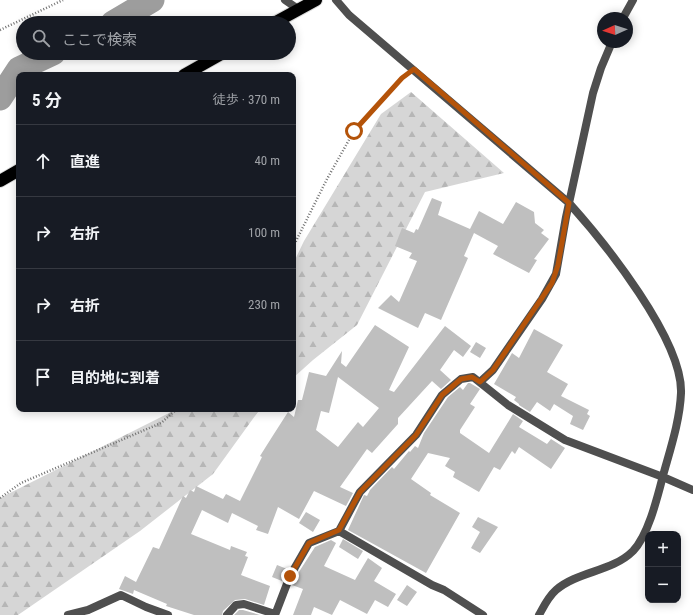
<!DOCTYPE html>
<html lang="ja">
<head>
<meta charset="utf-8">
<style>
	:root { --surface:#171b24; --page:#242831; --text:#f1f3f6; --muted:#9ea1a6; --line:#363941 }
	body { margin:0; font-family:"Roboto Condensed","Noto Sans JP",sans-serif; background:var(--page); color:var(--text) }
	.controls { position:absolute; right:12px; bottom:12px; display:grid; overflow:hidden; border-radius:8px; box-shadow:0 2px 10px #0003 }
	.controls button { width:36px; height:36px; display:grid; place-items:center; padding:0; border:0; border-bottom:1px solid var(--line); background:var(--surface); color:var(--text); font:20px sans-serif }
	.compass { position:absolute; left:597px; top:12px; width:36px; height:36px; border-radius:50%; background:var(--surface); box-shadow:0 2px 10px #0003; rotate:267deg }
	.stop { position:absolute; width:12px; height:12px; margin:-9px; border:3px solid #b45309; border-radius:50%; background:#fff }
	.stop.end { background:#b45309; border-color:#fff; box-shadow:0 1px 4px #0008 }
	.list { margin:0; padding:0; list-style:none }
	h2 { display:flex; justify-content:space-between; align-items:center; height:52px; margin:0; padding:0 16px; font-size:17px }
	h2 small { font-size:13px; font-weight:400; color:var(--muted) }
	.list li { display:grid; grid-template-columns:26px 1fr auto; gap:12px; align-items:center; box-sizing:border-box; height:72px; padding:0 16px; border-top:1px solid var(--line) }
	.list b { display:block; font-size:15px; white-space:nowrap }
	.list em { font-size:13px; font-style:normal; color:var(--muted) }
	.icon { flex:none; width:22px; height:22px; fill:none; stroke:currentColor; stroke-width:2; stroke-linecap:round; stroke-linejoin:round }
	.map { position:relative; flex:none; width:693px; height:615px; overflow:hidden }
	.search { position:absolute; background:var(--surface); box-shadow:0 2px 10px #0003; left:16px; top:16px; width:280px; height:44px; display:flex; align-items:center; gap:10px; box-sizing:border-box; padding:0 14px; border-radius:22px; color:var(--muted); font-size:15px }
	.panel { position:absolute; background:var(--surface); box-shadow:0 2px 10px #0003; left:16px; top:72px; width:280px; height:340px; border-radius:8px }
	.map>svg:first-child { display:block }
</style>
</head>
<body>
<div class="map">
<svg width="693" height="615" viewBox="0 0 693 615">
	<defs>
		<pattern id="forest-firs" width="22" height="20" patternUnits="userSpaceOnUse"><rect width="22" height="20" fill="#d6d6d6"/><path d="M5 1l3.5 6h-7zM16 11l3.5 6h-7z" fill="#b6b6b6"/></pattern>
	</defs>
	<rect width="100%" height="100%" fill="#fff"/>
	<path fill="url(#forest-firs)" d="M411 92 504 173 425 192 357 325 313 360 293 378V264L304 241 381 114Z
		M177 409H260L213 474 140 531 18 615H0V498Z"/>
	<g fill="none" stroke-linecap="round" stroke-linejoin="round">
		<path stroke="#9d9d9d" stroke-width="25" d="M113 23 152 0
			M0 98 19 69 53 53"/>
	</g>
	<path fill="#bfbfbf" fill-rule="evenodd" d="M432 198 442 202 438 215 470 229 479 211 503 224 516 202 534 212 535 223 544 230 541 233 549 239 534 259 537 260 529 273 493 254 498 246 474 233 464 256 468 258 441 320 425 313 418 328 378 308 391 295 399 302 417 261 409 258 412 253 395 246 402 228 414 233 416 229 418 230Z
		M375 325 409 347 389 390 394 392 445 326 471 346 463 357 454 350 440 370 451 380 441 389 432 381 398 418V424L372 453 367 449 340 487 353 493 346 506 314 491 299 519 278 507 268 534 256 530 258 526 232 513 228 523 202 510 191 534 230 550 231 546 247 552 245 556 248 557 241 575 270 586 264 605 245 599 235 600 223 611 222 615H194L166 606 167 604 134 590 133 594 119 589 125 576 136 582 153 547 159 549 183 496 186 498 190 490 194 492 196 486 223 499 226 494 240 501 262 457 260 456 272 437 288 412 294 417 298 400H302L309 372 326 376 342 351 341 363 346 367ZM338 377 379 408 363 427 358 422 338 447 316 430 321 411 329 413Z
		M534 329 563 345 547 372 568 384 561 396 589 410 587 414 590 416 583 430 570 424 573 416 554 404 550 411 537 402 530 412 519 405V404L514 400 516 397 494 384 512 353 519 358Z
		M476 342 486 348 480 358 470 352Z
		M468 383H470L480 389 470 404 475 407 460 430V433L489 453 513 414 523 421 519 427 547 444 551 439 565 448 551 469 519 447 515 454 512 451 500 470 494 467 479 492 453 477 455 472 445 466 450 458 428 453 411 479 431 493 430 495 460 513 426 573 348 530 364 495 367 496 370 490 392 467 394 469 409 451 410 452 415 446 418 448 424 433 448 397 460 387 463 390Z
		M306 512 320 520 313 532 299 523Z
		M478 517 498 527 480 553 471 548 480 532 472 527Z
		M343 539 363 551 358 559 339 547Z
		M331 540 336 543 324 566 355 580 368 558 382 568 374 581 396 594 388 607 375 600 367 614 340 600 332 615 314 607 311 615H293L303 589 292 585 295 578 315 547Z
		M277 565 287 569 282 581 272 577Z
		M407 585 417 592 407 606 397 600Z
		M239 610H243L260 615H234Z"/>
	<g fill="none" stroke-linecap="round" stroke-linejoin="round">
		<g stroke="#dbdbdb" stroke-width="14">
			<path id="highway" d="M274 23 316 0
				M184 75 223 53
				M0 181 19 170"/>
		</g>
		<path stroke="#717171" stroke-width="2.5" stroke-dasharray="1 2" stroke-linecap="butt" d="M0 30 63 0
			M293 247 327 179 354 131 405 76
			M0 498 21 483 161 423 177 409"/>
		<path stroke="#4f4f4f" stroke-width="8" d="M285 0 298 9
			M336 0 349 15 569 203C604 242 683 340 681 393 680 419 671 447 664 472 658 495 649 534 633 551 612 572 578 571 556 590 548 597 544 606 539 615
			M623 18 633 0
			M480 382 493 370 542 299 556 274 566 217 593 93 601 68 612 42
			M339 531 432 585 444 590 483 615
			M68 615 88 610 121 595 146 607 168 615
			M227 615 236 605 244 604 275 614
			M275 615 290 576 309 543 339 531 360 492 416 435 442 395 461 379 473 377 508 405 565 440 663 477 693 490"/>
		<use href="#highway" stroke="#000" stroke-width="12"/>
	</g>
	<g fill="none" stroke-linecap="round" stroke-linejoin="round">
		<path stroke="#b45309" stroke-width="5" d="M290 576 309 543 339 530 360 492 416 435 442 395 461 379 472 377 480 382 493 370 552 283 558 265 569 203 414 69 402 78 354 131"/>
	</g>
</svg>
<div class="controls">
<button>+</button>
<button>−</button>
</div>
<svg class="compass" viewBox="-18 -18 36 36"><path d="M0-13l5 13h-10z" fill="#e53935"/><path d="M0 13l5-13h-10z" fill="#9ea1a6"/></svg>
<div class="stop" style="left:354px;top:131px"></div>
<div class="stop end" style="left:290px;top:576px"></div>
<div class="search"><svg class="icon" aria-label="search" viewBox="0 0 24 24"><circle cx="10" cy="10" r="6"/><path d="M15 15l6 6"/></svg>ここで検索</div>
<section class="panel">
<h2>5 分<small>徒歩 · 370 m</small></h2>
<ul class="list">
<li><svg class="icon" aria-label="ahead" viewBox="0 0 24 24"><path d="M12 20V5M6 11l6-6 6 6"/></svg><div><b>直進</b></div><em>40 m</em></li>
<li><svg class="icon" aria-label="right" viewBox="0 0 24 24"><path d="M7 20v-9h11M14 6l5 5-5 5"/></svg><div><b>右折</b></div><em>100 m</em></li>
<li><svg class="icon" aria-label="right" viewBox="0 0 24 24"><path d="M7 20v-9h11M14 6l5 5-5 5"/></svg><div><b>右折</b></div><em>230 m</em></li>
<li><svg class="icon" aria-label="arrive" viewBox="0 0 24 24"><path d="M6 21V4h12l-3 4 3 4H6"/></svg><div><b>目的地に到着</b></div></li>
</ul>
</section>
</div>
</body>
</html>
